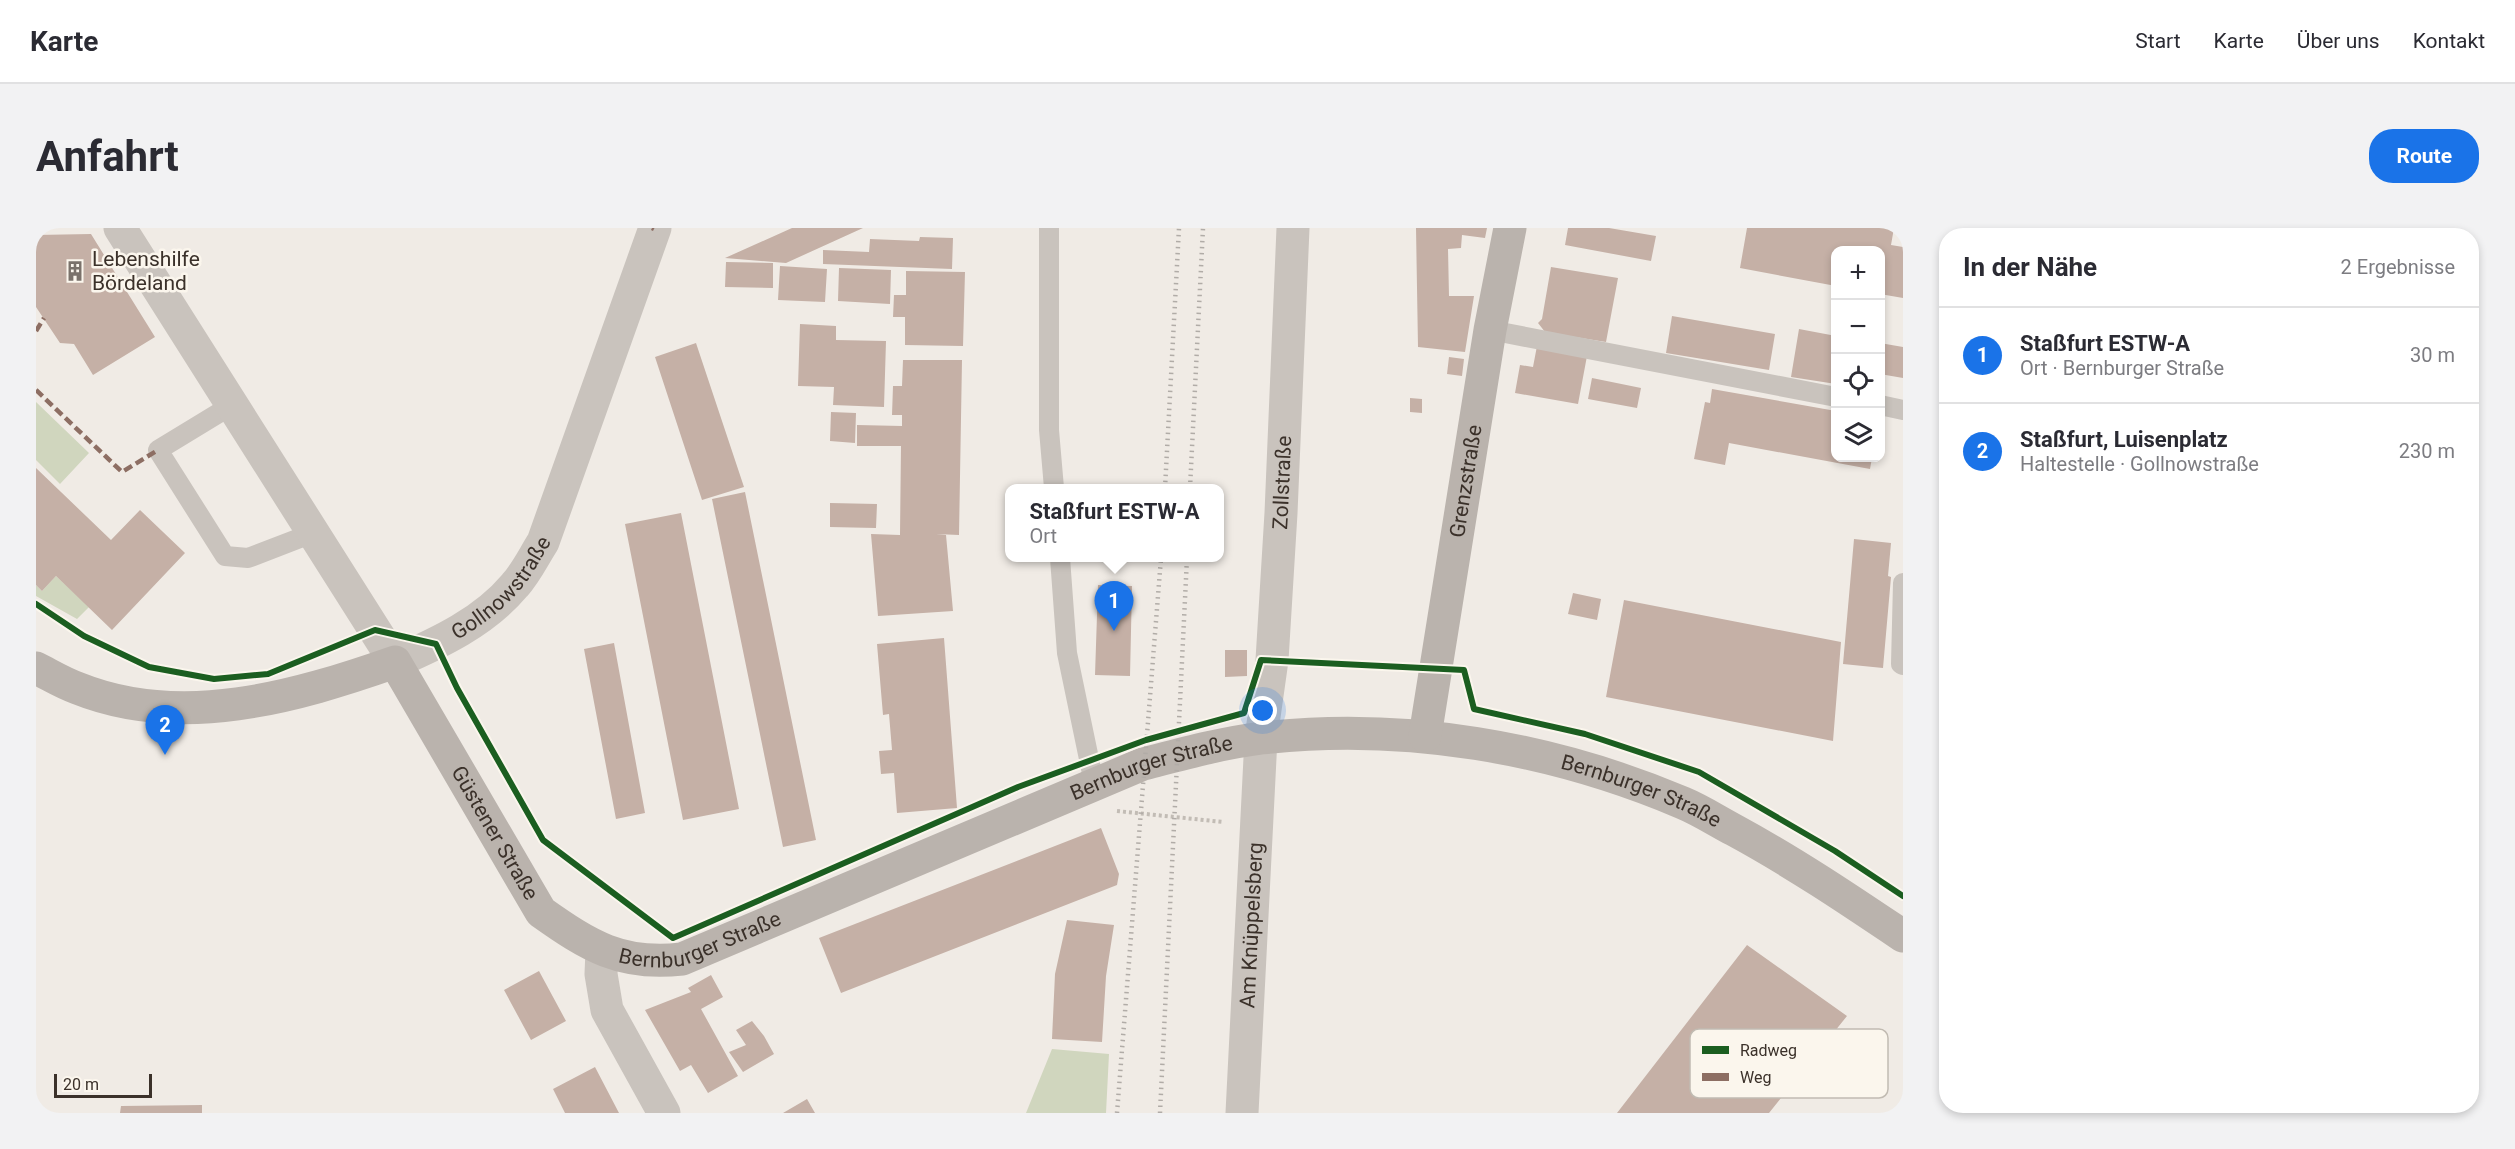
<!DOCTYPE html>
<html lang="de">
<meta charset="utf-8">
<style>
body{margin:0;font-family:Roboto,sans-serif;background:#f2f2f3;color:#2b2b33}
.controls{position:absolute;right:18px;top:18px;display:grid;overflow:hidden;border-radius:12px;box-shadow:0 3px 9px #0003}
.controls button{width:54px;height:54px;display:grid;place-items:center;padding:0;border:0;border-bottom:2px solid #e1e1e2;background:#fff;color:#2b2b33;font:30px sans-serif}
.scale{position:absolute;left:18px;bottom:15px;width:98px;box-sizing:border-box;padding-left:6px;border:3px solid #3b312a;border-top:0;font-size:16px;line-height:21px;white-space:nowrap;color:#3b312a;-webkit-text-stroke:4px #fbf6ed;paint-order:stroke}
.you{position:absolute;left:1227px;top:483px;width:21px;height:21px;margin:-15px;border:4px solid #fff;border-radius:50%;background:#1a73e8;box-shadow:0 0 0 9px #1a73e833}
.badge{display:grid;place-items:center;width:39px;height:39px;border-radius:50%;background:#1a73e8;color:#fff;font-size:20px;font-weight:700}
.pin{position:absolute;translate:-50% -50px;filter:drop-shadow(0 2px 3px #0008)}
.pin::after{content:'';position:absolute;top:32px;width:21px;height:18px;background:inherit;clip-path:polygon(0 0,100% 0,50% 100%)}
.popup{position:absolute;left:969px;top:256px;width:219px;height:78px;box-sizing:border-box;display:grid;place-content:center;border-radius:12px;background:#fff;filter:drop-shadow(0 2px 4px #0005);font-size:20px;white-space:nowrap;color:#7c7c81}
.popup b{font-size:22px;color:#2b2b33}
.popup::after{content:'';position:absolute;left:50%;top:100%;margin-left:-12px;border:12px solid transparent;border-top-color:#fff}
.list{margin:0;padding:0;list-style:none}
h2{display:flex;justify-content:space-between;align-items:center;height:78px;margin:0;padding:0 24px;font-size:26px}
h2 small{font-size:20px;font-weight:400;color:#7c7c81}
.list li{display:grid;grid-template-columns:39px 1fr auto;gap:18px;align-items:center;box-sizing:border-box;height:96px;padding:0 24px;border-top:2px solid #e1e1e2}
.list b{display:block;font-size:22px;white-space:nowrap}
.list p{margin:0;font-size:20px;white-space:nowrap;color:#7c7c81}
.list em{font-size:20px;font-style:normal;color:#7c7c81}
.icon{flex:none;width:33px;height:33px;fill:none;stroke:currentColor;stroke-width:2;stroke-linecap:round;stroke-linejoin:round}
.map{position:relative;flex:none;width:1867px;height:885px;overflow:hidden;border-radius:24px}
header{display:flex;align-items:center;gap:36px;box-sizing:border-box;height:84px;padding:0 30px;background:#fff;border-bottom:2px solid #e1e1e2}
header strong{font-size:28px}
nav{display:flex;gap:33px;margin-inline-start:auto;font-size:21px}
.intro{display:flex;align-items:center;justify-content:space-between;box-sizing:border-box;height:144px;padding:0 36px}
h1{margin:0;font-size:42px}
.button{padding:15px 27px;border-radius:24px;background:#1a73e8;color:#fff;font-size:21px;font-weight:700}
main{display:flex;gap:36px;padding:0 36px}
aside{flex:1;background:#fff;border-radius:24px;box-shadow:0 3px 9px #0003}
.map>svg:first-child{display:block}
.green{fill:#d0d6be}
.building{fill:#c5b0a6}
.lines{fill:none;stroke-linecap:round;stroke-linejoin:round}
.path{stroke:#c2bcb5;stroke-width:4;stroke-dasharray:3 3;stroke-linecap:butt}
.service{stroke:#c9c3bd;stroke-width:20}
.minor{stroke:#c9c3bd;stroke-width:33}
.secondary{stroke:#bab3ad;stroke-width:33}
.rail{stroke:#b1aca7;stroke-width:4.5;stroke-dasharray:1.5 4.5;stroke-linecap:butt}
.quiet{stroke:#8d6e63;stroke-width:4.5;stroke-dasharray:9 4.5;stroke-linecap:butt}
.cycleway-casing{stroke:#fbf6ed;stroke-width:10}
.cycleway{stroke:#1b5e20;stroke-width:6}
.labels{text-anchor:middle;stroke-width:5;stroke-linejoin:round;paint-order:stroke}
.poi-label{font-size:21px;fill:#3b312a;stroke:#fbf6ed;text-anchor:start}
.street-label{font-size:21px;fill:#3b312a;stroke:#fbf6ed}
.key{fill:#fbf6ed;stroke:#c1bbb2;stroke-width:1.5}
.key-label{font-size:16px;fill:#3b312a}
</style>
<header>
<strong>Karte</strong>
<nav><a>Start</a><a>Karte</a><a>Über uns</a><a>Kontakt</a></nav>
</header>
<div class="intro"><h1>Anfahrt</h1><a class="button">Route</a></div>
<main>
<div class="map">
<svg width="1867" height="885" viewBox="0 0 1867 885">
<rect width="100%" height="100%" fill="#f0ebe5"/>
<!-- green -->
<path class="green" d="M 0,174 L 53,225 L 24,256 L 0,232 Z
M 20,348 L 53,379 L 41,391 L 0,368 L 0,357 L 6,363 Z
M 1016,821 L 1073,826 L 1070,885 L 990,885 Z"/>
<!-- building -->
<path class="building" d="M 756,0 L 827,0 L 750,35 L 689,30 Z
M 1380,0 L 1451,0 L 1449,10 L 1426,7 L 1425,20 L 1412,21 L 1413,68 L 1438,68 L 1429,124 L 1382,119 Z
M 1532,0 L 1573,0 L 1620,8 L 1615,33 L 1529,17 Z
M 1711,0 L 1858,0 L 1855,17 L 1867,19 L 1867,70 L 1844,66 L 1844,22 L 1800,22 L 1800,58 L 1704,40 Z
M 55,6 L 119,109 L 57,147 L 38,116 L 24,115 L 0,79 L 0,7 Z
M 884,9 L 917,10 L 916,41 L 787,36 L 787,22 L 833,24 L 834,11 L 883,13 Z
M 690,34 L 737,35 L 737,60 L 689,59 Z
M 744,38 L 791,41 L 789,74 L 742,72 Z
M 1515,39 L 1582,50 L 1570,114 L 1520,106 L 1513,109 L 1502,95 L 1506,91 Z
M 803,40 L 855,42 L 854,76 L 802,73 Z
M 870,43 L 929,44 L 927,118 L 869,117 L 869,89 L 857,89 L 858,67 L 870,67 Z
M 1636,88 L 1739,106 L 1733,142 L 1630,125 Z
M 764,96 L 800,98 L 800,112 L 850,113 L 848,179 L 797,177 L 798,159 L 762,158 Z
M 1763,101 L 1800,108 L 1800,156 L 1755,149 Z
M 660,115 L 708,259 L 666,272 L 619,129 Z
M 1844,115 L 1867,119 L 1867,150 L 1844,146 Z
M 1501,118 L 1551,128 L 1542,176 L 1479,165 L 1484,137 L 1497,139 Z
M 1413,129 L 1428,131 L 1426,148 L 1411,146 Z
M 867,132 L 926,132 L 923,307 L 900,306 L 910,307 L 917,383 L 842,388 L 835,306 L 864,307 L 865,218 L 821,218 L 821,197 L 866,198 L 866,187 L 856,187 L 857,158 L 866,158 Z
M 1556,150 L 1605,160 L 1601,180 L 1552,171 Z
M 1676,161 L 1800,183 L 1800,230 L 1836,230 L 1834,241 L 1693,215 L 1689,237 L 1658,231 L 1669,174 L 1674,175 Z
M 1374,170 L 1386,171 L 1386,185 L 1374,184 Z
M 795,184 L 820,185 L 819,215 L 794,213 Z
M 0,240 L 75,312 L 104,282 L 149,325 L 76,402 L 20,348 L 6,363 L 0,357 Z
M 709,264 L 780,612 L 747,619 L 676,271 Z
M 794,275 L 841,276 L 840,300 L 794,299 Z
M 645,285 L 703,581 L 647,592 L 589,296 Z
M 1818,311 L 1855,315 L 1852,348 L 1855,349 L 1847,440 L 1807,436 Z
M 1062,357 L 1096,358 L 1094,448 L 1059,447 Z
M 1537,365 L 1565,371 L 1561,392 L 1532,386 Z
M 1588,372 L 1805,414 L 1797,513 L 1570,469 Z
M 908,410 L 921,580 L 861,585 L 858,545 L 845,546 L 843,523 L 856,522 L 853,486 L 847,487 L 841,416 Z
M 578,415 L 609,585 L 580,591 L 548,421 Z
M 1189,422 L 1211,422 L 1211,448 L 1189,449 Z
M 1065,600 L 1083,646 L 1081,657 L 805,765 L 783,710 Z
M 1031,692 L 1078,697 L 1070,748 L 1066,814 L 1016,811 L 1019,746 Z
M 1711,717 L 1811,788 L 1733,885 L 1581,885 Z
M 503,743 L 530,793 L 495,812 L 468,762 Z
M 675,747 L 687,769 L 665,781 L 702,848 L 672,865 L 655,837 L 644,843 L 609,782 L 655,764 L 652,760 Z
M 716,793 L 728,808 L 738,826 L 707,844 L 693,824 L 710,817 L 700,802 Z
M 559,839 L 583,885 L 529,885 L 517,861 Z
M 771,871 L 779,885 L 747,885 Z
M 166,877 L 166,885 L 84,885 L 85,878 Z"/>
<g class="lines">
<!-- path -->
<path class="path" d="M 1081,583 L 1187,594"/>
<!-- service -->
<path class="service" d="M 1013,0 L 1013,202 L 1018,260
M 1454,102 L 1800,169
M 196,177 L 122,222 L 189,328 L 212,330 L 277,305
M 1844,177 L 1867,182
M 1024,330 L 1031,425 L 1058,555
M 1867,355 L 1865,436 L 1867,437"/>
<!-- minor -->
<g class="minor">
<path id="s1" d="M 84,0 L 359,434 C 403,415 448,394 479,357 C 490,345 498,328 507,314 L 619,0"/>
<path d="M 566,723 L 565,746 L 571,782 L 628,885"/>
<path id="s2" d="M 1206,885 L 1225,510 L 1236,432 L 1245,285 L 1257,0"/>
</g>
<!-- secondary -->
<g class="secondary">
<path id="s3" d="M 0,440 C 14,447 27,455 41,460 C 145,502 259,469 359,434 L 505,684 C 553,718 585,738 646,731 L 1107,536 C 1146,526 1186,515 1226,510 C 1368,494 1515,519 1647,575 C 1664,582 1681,593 1698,602 C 1757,634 1812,671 1867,708"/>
<path id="s4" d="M 1389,508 L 1454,102 L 1474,0"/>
</g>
<!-- rail -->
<path class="rail" d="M 1129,260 L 1143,0
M 1154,260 L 1167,0
M 1081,885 L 1125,330
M 1124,885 L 1151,330"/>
<!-- quiet -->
<path class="quiet" d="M 616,0 L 618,1
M 0,103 L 8,90
M 0,162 L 86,244 L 122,222"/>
<!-- cycleway casing -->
<g class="cycleway-casing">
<path id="cycleway" d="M 0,376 L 48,408 L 113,439 L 178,451 L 232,446 L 339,402 L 400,416 L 421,460 L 507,612 L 637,710 L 982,559 L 1110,512 L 1208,485 L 1225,432 L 1428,442 L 1438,481 L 1549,506 L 1663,544 L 1799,623 L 1867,668"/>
</g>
<!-- cycleway -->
<use href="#cycleway" class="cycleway"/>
</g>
<!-- icons -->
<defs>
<g id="building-bare" transform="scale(1.62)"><path d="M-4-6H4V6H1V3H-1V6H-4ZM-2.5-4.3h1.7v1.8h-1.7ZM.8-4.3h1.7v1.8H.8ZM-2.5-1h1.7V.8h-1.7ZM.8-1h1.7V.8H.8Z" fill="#7a726b" stroke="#fbf6ed" stroke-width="2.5" paint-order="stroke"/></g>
</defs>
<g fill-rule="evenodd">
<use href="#building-bare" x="39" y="43"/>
</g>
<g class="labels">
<!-- poi labels -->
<g class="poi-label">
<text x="56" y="38">Lebenshilfe<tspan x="56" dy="24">Bördeland</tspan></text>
</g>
<!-- street labels -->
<g class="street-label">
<text dy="7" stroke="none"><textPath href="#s4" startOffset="258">Grenzstraße</textPath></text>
<text dy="7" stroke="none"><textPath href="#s2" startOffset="632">Zollstraße</textPath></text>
<text dy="7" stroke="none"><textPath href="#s1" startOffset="646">Gollnowstraße</textPath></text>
<text dy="7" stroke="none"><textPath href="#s3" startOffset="1322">Bernburger Straße</textPath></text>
<text dy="7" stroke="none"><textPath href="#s3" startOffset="1824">Bernburger Straße</textPath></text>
<text dy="7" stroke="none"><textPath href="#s3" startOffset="570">Güstener Straße</textPath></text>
<text dy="7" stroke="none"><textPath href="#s2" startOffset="188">Am Knüppelsberg</textPath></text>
<text dy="7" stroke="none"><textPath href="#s3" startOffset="836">Bernburger Straße</textPath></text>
</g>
</g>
<!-- legend -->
<rect x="1654" y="801" width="198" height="69" rx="9" class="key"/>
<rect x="1666" y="818" width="27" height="8" fill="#1b5e20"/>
<rect x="1666" y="845" width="27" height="8" fill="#8d6e63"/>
<g class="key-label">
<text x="1704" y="828">Radweg</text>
<text x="1704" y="855">Weg</text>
</g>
</svg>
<div class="controls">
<button>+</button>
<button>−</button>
<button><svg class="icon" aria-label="locate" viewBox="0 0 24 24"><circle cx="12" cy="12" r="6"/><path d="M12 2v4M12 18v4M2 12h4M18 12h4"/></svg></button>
<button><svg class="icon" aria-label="layers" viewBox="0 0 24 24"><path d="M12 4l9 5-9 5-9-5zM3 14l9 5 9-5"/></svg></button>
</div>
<div class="scale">20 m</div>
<div class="you"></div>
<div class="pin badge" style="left:1078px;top:403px">1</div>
<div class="popup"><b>Staßfurt ESTW-A</b>Ort</div>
<div class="pin badge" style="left:129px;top:527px">2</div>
</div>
<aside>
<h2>In der Nähe<small>2 Ergebnisse</small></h2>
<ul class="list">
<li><span class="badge">1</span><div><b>Staßfurt ESTW-A</b><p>Ort · Bernburger Straße</p></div><em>30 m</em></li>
<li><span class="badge">2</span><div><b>Staßfurt, Luisenplatz</b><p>Haltestelle · Gollnowstraße</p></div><em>230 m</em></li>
</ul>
</aside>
</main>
